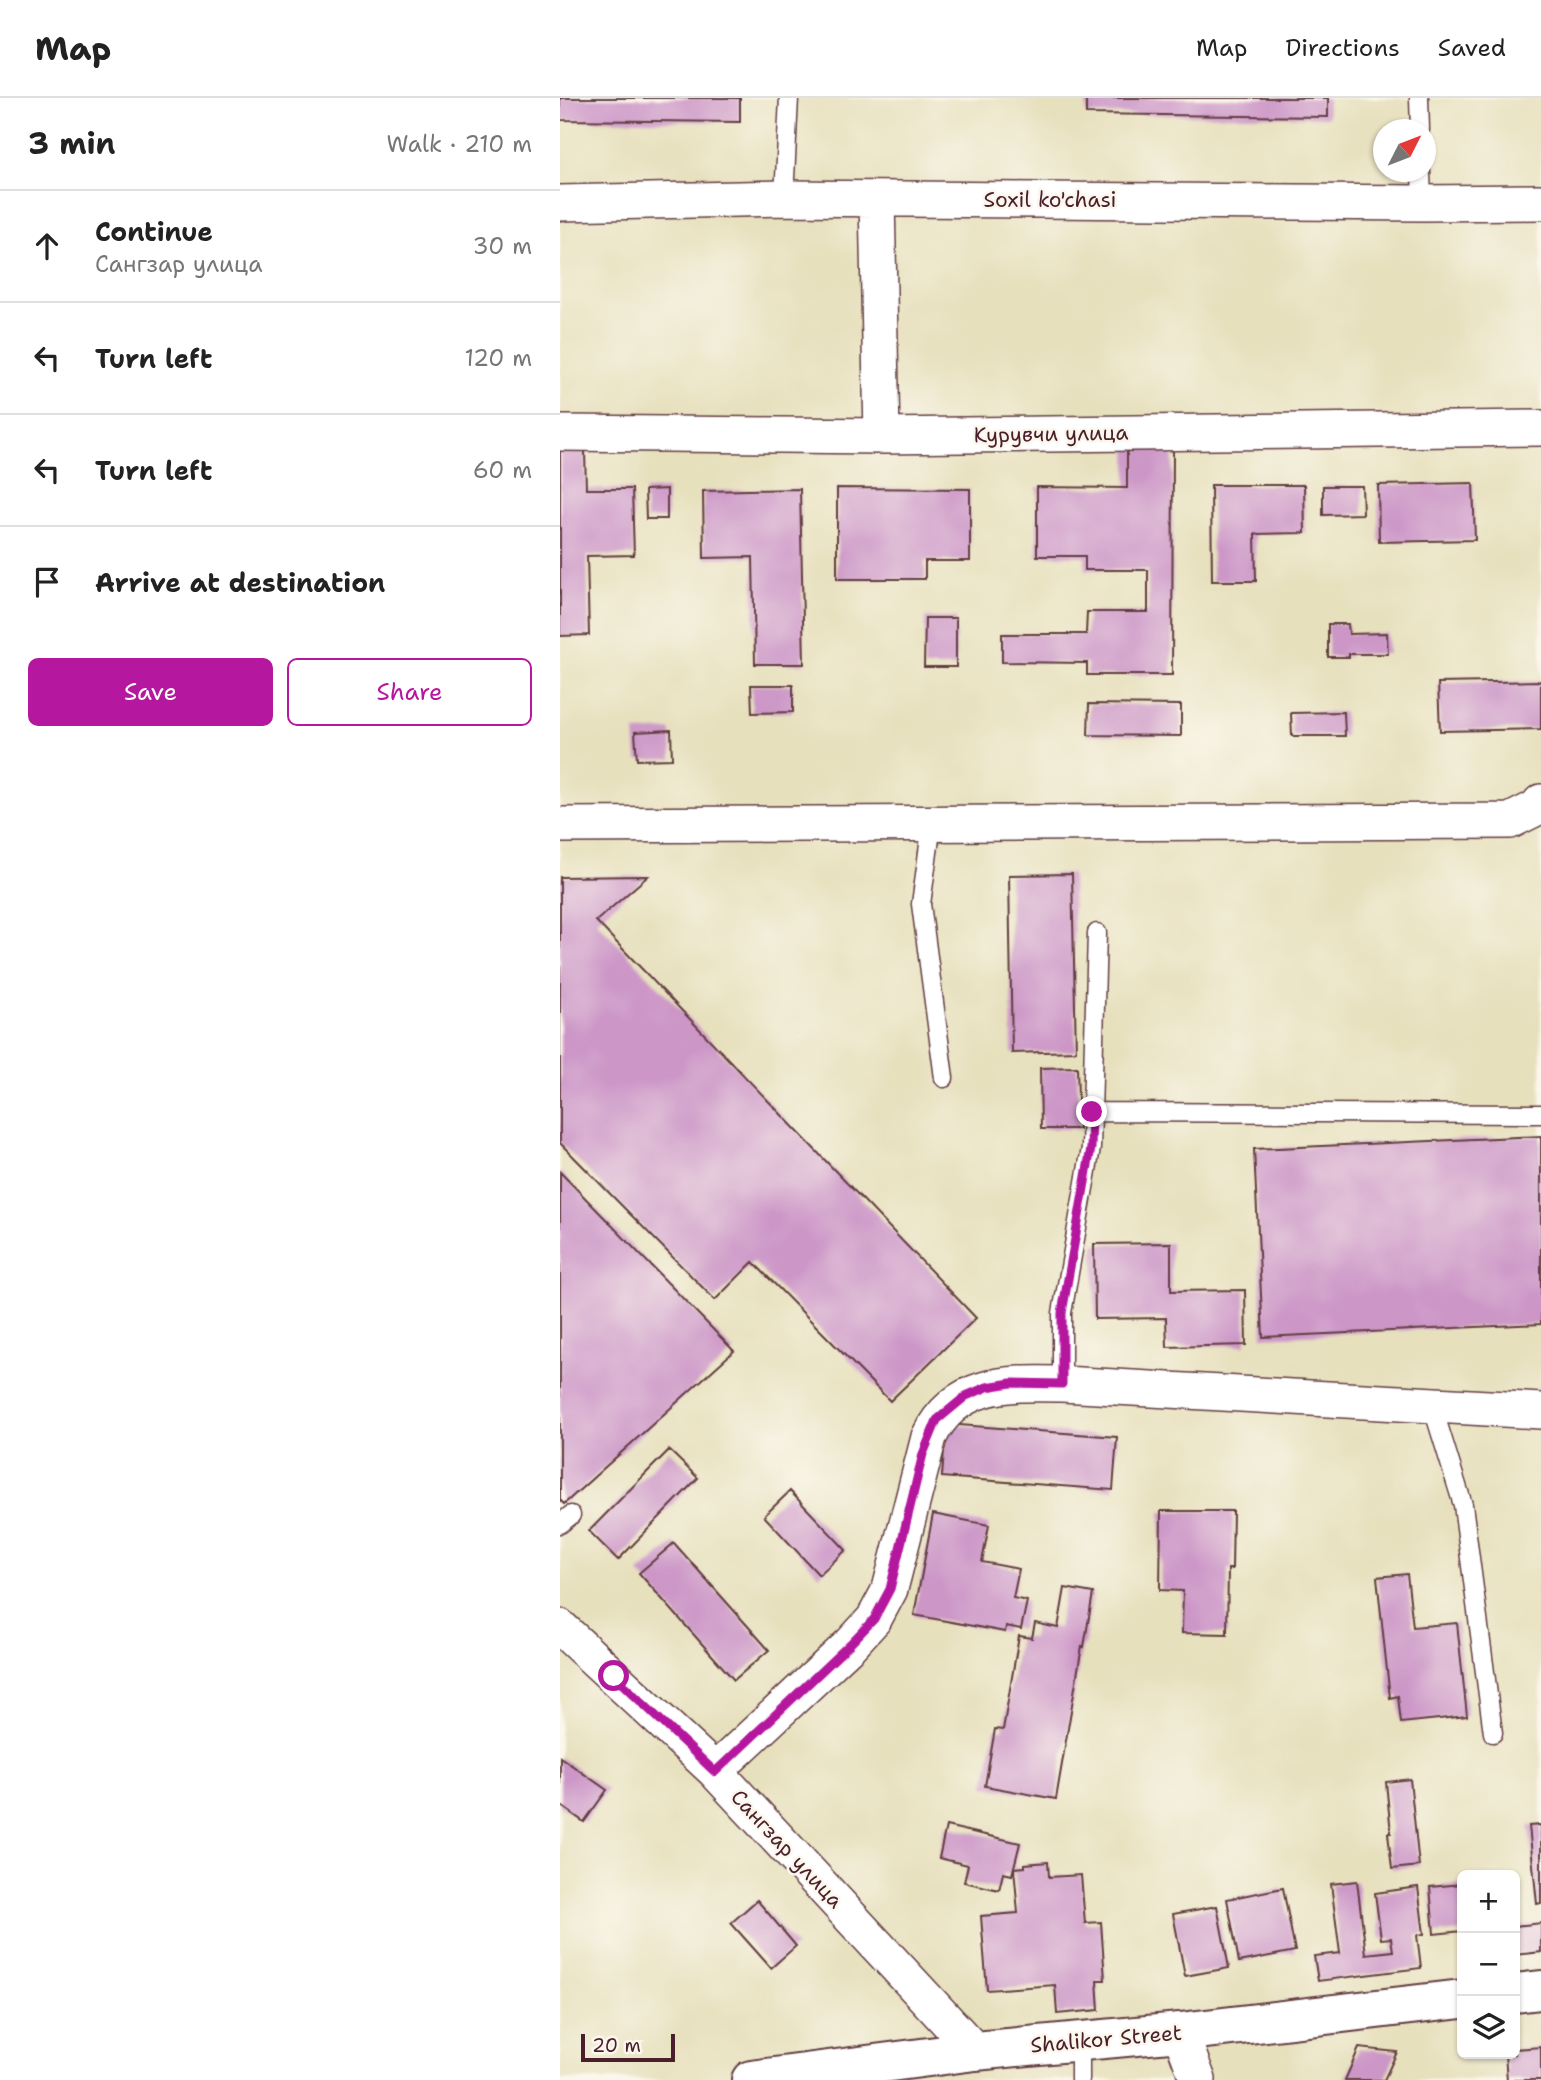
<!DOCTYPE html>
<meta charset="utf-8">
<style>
body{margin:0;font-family:"Shantell Sans",sans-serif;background:#f6f6f6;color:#222}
.controls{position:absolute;right:21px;bottom:21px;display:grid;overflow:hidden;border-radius:10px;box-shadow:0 2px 5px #0004}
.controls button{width:63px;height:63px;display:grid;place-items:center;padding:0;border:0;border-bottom:2px solid #e0e0e0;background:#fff;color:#222;font:35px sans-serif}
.compass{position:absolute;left:813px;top:21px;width:63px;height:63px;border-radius:50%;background:#fff;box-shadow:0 2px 5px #0004;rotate:48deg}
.scale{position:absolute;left:21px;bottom:18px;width:94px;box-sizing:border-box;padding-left:7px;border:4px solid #4a1f2b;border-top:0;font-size:19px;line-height:24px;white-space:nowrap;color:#4a1f2b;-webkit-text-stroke:5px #fbf7ec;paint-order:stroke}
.stop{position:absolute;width:21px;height:21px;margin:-16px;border:5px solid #b5179e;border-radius:50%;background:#fff}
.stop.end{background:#b5179e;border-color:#fff;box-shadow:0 2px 7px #0008}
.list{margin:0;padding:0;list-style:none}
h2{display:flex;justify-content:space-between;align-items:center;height:91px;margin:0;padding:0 28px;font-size:30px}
h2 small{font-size:23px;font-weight:400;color:#767676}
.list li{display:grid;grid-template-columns:46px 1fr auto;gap:21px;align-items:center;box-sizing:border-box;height:112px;padding:0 28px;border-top:2px solid #e0e0e0}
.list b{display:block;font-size:26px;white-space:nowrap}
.list p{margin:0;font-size:23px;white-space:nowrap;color:#767676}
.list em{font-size:23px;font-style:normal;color:#767676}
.actions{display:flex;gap:14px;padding:21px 28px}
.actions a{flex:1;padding:16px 0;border:2px solid #b5179e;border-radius:10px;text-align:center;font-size:24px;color:#b5179e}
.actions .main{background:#b5179e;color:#fff}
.icon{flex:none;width:38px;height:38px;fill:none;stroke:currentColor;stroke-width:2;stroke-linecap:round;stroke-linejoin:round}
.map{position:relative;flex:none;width:981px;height:1982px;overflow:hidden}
header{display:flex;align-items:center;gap:42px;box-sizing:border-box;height:98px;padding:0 35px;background:#fff;border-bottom:2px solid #e0e0e0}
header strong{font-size:33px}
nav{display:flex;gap:38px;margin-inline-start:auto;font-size:24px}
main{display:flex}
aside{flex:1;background:#fff}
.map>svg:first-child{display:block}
.building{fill:#cc96c7}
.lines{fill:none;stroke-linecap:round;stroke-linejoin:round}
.service-casing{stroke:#623c41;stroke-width:21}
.minor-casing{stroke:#623c41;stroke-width:38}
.tertiary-casing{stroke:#623c41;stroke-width:42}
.service{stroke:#fff;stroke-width:18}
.minor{stroke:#fff;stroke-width:35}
.tertiary{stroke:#fff;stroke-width:38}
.route{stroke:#b5179e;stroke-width:9}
.labels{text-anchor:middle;stroke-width:5;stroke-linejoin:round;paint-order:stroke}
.street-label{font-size:21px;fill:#4a1f2b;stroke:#fbf7ec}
</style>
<header>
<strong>Map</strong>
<nav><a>Map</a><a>Directions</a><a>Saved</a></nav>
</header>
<main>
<aside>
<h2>3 min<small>Walk · 210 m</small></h2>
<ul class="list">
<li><svg class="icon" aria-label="ahead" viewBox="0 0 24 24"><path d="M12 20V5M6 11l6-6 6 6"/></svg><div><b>Continue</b><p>Сангзар улица</p></div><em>30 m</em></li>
<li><svg class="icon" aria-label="left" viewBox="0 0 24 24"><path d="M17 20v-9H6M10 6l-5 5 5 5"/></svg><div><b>Turn left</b></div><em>120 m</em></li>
<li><svg class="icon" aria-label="left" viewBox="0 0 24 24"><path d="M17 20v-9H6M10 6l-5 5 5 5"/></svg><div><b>Turn left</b></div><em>60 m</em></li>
<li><svg class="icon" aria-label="arrive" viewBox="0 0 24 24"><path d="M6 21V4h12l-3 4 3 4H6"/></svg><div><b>Arrive at destination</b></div></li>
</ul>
<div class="actions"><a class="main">Save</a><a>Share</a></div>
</aside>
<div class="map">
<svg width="981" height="1982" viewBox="0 0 981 1982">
<rect width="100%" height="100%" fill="#fbf7ec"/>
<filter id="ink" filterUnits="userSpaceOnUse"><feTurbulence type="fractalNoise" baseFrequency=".0143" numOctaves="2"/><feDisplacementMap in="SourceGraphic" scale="14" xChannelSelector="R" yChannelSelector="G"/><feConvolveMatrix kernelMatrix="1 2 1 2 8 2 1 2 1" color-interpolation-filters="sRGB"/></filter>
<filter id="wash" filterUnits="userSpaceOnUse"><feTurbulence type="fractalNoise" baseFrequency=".00686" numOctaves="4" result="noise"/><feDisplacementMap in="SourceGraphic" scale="28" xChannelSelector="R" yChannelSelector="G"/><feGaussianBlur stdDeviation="1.57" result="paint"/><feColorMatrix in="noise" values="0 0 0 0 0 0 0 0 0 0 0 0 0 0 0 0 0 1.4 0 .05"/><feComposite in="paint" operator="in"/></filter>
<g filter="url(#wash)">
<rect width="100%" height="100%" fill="#e7e0bd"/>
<g id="blocks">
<!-- building -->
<path class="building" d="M 0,0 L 180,0 L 180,24 L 0,22 Z
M 526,0 L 768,0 L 768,19 L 526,16 Z
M 567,349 L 613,349 L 612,577 L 527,577 L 527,565 L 442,564 L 442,536 L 526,536 L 527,514 L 588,514 L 588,472 L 525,472 L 525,458 L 477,458 L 477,389 L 567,390 Z
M 0,353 L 25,353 L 26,391 L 72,391 L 74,457 L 27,458 L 29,537 L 0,538 Z
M 913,385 L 915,442 L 819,444 L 818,387 Z
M 651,387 L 744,387 L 745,435 L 695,436 L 696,483 L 652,483 Z
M 763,388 L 802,388 L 803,416 L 763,417 Z
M 277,390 L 410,391 L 410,463 L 365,463 L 365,481 L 277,481 Z
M 107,391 L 107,421 L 86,421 L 85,392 Z
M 240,391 L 244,566 L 195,566 L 193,459 L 144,460 L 143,393 Z
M 365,520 L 396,520 L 396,569 L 364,569 Z
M 768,526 L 788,526 L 789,536 L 827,535 L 828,556 L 789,556 L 789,559 L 768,559 Z
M 981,583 L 981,631 L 880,633 L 878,585 Z
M 191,587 L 233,587 L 233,614 L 192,615 Z
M 529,606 L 621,607 L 621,638 L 528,637 Z
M 784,614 L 785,638 L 732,638 L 731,615 Z
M 111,632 L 112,661 L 77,662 L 75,634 Z
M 512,776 L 516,953 L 452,955 L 449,777 Z
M 88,778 L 36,823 L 416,1220 L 330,1303 L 193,1164 L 155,1202 L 0,1045 L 0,779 Z
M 517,969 L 519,1031 L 481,1031 L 480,970 Z
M 981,1038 L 981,1226 L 703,1239 L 694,1051 Z
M 0,1074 L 174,1253 L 4,1406 L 0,1402 Z
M 611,1145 L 611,1193 L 685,1192 L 686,1247 L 607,1249 L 606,1220 L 535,1221 L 534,1146 Z
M 386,1326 L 557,1339 L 553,1392 L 382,1379 Z
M 109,1352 L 138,1380 L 58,1462 L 29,1433 Z
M 230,1393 L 286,1452 L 259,1477 L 204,1418 Z
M 601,1413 L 673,1413 L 672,1471 L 668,1471 L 667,1536 L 622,1535 L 623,1493 L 600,1492 Z
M 373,1416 L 429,1427 L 422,1464 L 459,1471 L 453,1500 L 467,1503 L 461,1531 L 446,1528 L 445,1534 L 354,1517 Z
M 114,1445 L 209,1552 L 174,1582 L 79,1475 Z
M 847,1476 L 853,1529 L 897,1525 L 907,1618 L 841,1625 L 838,1598 L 830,1600 L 817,1479 Z
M 505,1490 L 533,1495 L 524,1549 L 522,1548 L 496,1701 L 425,1688 L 435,1631 L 443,1632 L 459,1538 L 472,1540 L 475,1525 L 498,1530 Z
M 0,1659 L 47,1692 L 24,1724 L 0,1707 Z
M 850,1681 L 859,1768 L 832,1771 L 828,1735 L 831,1735 L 826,1684 Z
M 981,1727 L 981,1805 L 977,1806 L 969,1728 Z
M 386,1728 L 460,1745 L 452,1777 L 443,1775 L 439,1792 L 404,1784 L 408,1767 L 379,1760 Z
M 488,1764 L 489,1779 L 521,1777 L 525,1825 L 541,1824 L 545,1882 L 537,1882 L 539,1912 L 497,1916 L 495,1887 L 427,1892 L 421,1818 L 458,1815 L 454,1770 L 465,1769 L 465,1766 Z
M 797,1783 L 806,1856 L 833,1853 L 831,1840 L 821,1841 L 815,1795 L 858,1789 L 864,1836 L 857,1837 L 861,1870 L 758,1883 L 754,1858 L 780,1855 L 771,1786 Z
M 902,1786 L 902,1833 L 874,1836 L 870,1789 Z
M 723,1790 L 735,1853 L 679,1864 L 667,1801 Z
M 197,1802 L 236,1848 L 211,1870 L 171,1825 Z
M 657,1808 L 669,1870 L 625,1878 L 613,1816 Z
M 981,1825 L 981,1854 L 955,1857 L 955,1828 Z
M 981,1949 L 981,1982 L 947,1982 L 945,1956 L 955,1956 L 955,1951 Z
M 799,1950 L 837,1954 L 824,1982 L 785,1982 Z"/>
</g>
</g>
<g filter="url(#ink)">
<use href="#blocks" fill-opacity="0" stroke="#623c41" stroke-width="2"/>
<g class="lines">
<!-- service casing -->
<g class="service-casing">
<path id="service" d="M 859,0 L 860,32
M 861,74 L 862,105
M 224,100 L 229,0
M 372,725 L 361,806 L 384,980
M 532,1014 L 981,1016
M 502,1286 L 502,1215 L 531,1050 L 537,835
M 872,1307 L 903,1407 L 933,1635
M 0,1426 L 11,1417
M 520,1943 L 520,1982"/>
</g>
<!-- minor casing -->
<g class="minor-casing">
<path id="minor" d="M 317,101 L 322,338
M 0,105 L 224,100 L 862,105 L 981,104
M 0,335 L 322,338 L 981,330
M 0,727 L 950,723 L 976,710 L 981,704
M 0,1529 L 155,1673 L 415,1953
M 155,1673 L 291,1546 L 314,1521 L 330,1491 L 369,1339 C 396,1283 448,1285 502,1286 L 981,1313
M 620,1934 L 638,1982"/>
</g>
<!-- tertiary casing -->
<g class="tertiary-casing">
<path id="tertiary" d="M 955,1895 L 981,1892
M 191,1982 L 415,1953 L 620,1934 L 902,1901"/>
</g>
<!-- service -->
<use href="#service" class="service"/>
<!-- minor -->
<use href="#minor" class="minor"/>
<!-- tertiary -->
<use href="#tertiary" class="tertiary"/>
</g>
</g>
<g class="lines" filter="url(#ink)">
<!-- route -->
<path class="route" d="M 54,1578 L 155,1674 L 290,1546 L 314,1521 L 330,1491 L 363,1356 L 377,1322 L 406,1298 L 427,1289 L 451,1285 L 502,1286 L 502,1215 L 531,1050 L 532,1014"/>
</g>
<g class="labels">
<!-- street labels -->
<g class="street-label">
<text x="490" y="109">Soxil ko'chasi</text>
<text transform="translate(491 336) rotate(-1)" y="7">Курувчи улица</text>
<text transform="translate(227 1751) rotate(47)" y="7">Сангзар улица</text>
<text transform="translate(546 1941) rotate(-5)" y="7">Shаlikor Street</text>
</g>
</g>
</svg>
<div class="controls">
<button>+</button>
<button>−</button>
<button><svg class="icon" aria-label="layers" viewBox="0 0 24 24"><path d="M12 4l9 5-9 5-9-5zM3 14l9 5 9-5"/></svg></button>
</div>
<svg class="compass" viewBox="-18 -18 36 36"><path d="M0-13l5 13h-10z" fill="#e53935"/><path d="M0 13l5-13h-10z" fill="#767676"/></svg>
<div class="scale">20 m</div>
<div class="stop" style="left:54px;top:1578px"></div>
<div class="stop end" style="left:532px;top:1014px"></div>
</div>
</main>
